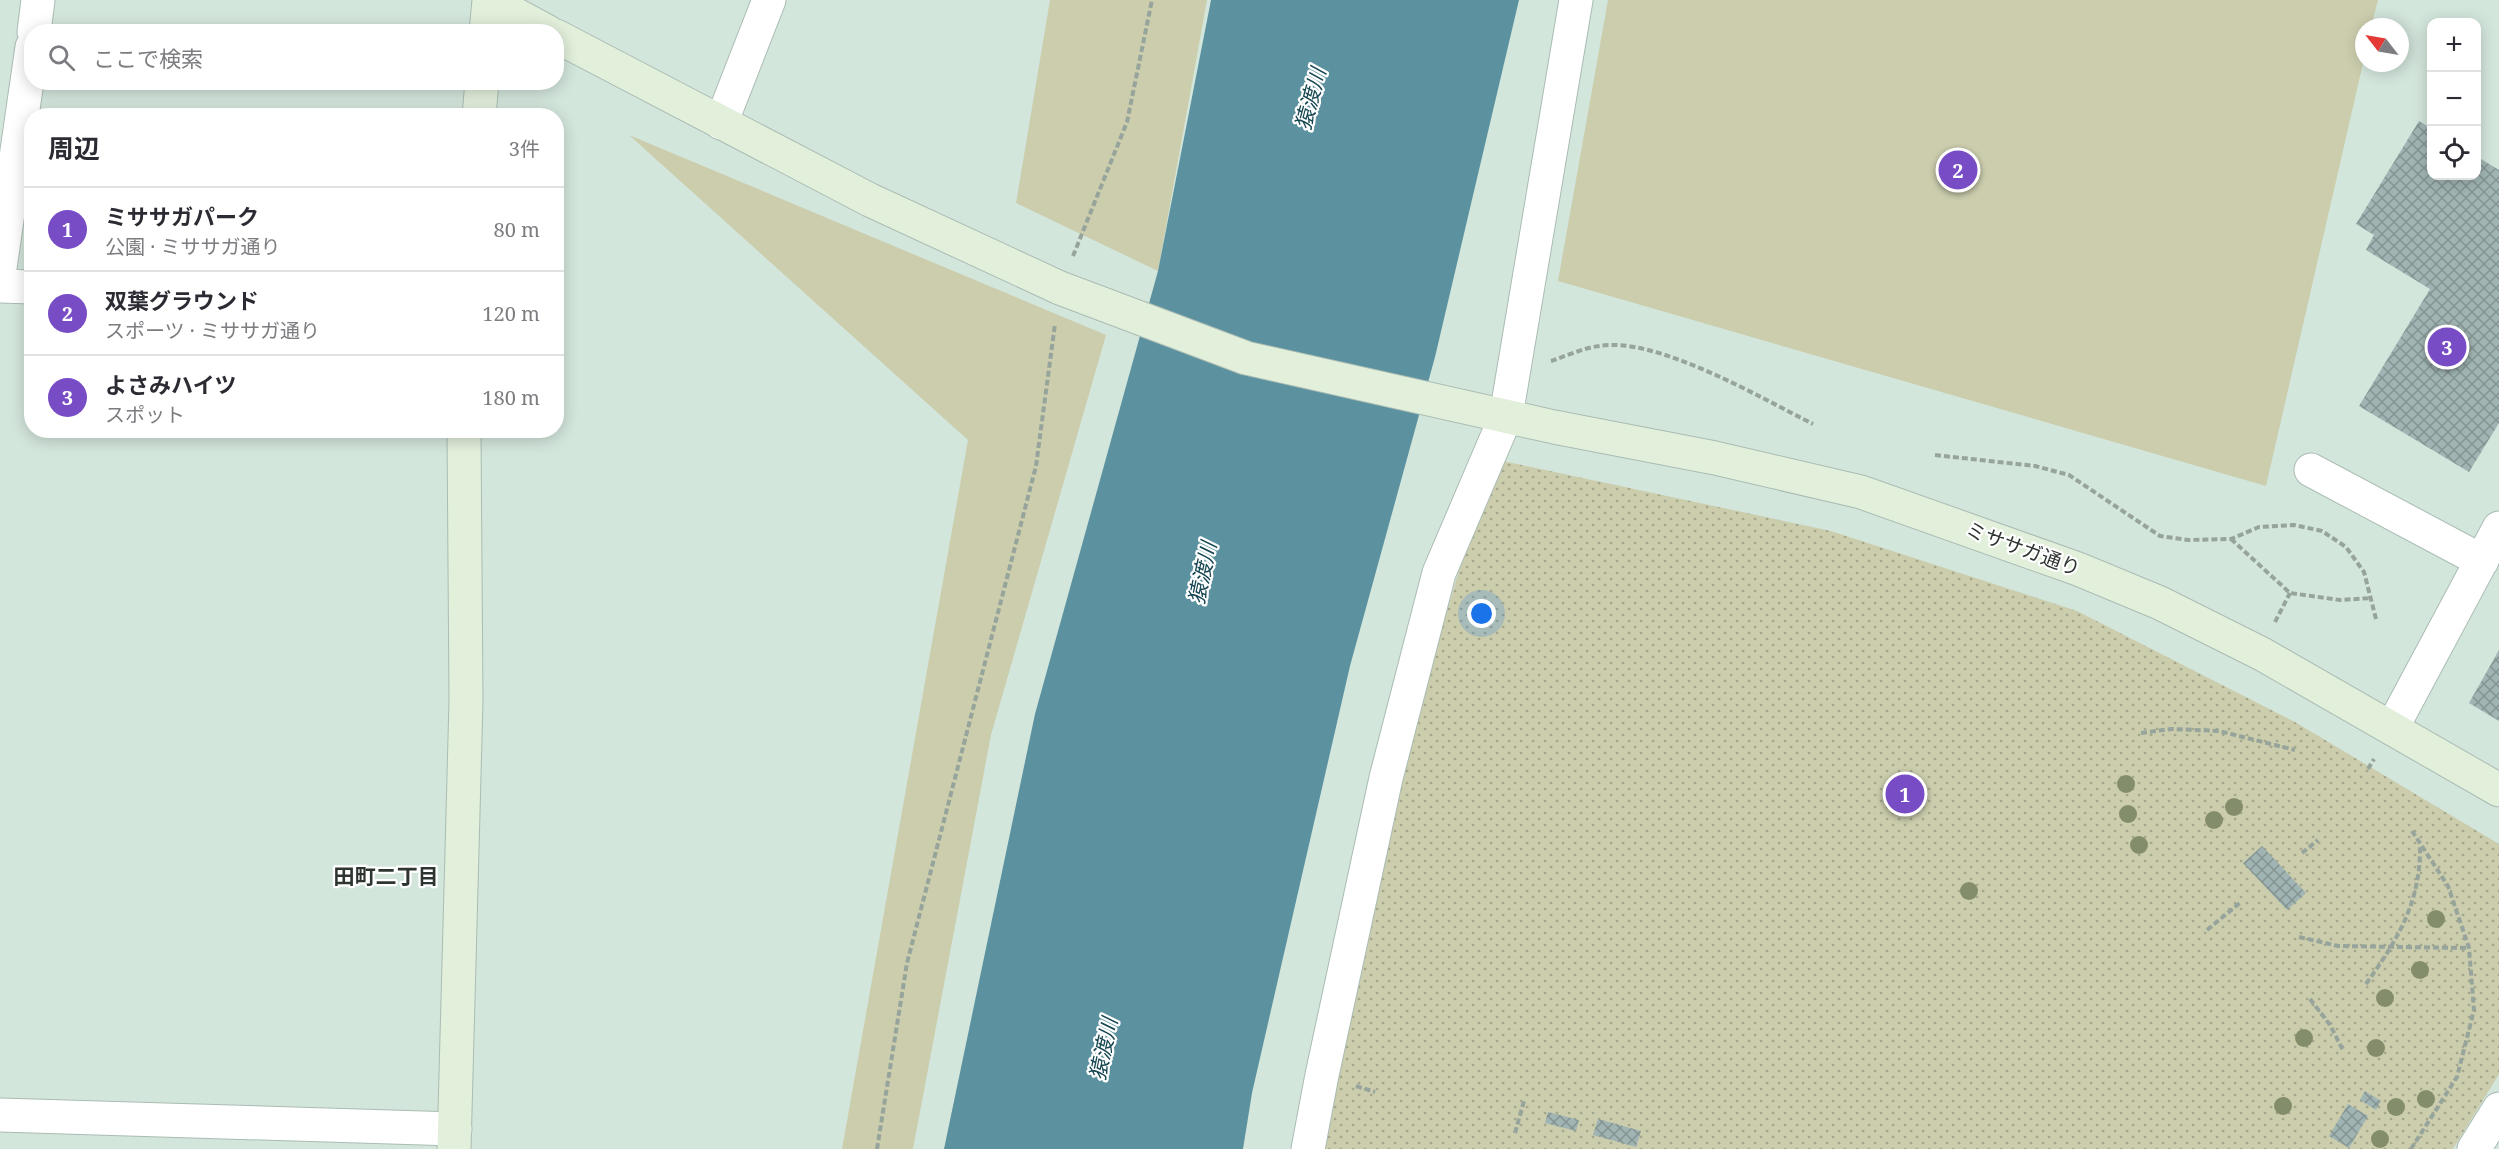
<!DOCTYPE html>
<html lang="ja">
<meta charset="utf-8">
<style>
body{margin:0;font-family:"Noto Serif","Noto Sans JP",serif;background:#f7f7f7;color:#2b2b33}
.controls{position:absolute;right:18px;top:18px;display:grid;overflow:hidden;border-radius:12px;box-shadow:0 3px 15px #0003}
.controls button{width:54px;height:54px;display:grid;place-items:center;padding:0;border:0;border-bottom:2px solid #e1e1e2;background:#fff;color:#2b2b33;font:30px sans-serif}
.compass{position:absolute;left:2355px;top:18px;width:54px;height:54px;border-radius:50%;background:#fff;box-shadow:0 3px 15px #0003;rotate:301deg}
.you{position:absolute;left:1482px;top:614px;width:21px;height:21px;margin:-15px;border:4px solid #fff;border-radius:50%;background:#1a73e8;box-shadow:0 0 0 9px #1a73e833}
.badge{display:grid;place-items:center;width:39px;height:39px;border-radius:50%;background:#774cc5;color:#fff;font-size:20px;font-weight:700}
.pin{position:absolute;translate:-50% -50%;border:3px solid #fff;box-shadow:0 2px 6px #0006}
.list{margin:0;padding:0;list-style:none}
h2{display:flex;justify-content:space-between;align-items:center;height:78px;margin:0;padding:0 24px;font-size:26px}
h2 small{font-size:20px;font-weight:400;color:#7c7c81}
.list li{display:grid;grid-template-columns:39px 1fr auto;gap:18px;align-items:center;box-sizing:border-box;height:84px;padding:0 24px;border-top:2px solid #e1e1e2}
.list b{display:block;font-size:22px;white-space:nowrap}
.list p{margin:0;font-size:20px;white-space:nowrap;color:#7c7c81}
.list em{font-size:20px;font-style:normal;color:#7c7c81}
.icon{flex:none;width:33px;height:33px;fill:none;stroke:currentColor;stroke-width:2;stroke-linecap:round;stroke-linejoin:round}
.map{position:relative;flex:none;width:2499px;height:1149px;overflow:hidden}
.search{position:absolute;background:#fff;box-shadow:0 3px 15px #0003;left:24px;top:24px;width:540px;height:66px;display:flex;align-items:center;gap:15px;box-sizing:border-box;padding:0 21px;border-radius:24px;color:#7c7c81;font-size:22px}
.panel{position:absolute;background:#fff;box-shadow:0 3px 15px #0003;left:24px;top:108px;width:540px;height:330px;border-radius:24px}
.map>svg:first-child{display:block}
.grass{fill:#cbcdad}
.park{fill:url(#park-dots)}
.water{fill:#5c92a0}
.building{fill:url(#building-cross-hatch)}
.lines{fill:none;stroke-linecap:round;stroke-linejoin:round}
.street-casing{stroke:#aabcb3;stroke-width:35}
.secondary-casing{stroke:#aabcb3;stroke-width:35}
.path{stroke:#96a49c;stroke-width:4;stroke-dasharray:6 3;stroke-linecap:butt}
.street{stroke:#fff;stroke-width:33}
.secondary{stroke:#e1efdb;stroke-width:33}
.tree{fill:#848d6b}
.labels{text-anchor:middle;stroke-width:4.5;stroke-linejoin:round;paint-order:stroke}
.street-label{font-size:20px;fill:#2e3531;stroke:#fff}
.water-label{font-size:21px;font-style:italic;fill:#154651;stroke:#fff}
.neighbourhood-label{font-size:21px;font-weight:bold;fill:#2e3531;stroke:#fff}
</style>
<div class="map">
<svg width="2499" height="1149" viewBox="0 0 2499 1149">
<defs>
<pattern id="park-dots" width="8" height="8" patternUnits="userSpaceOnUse" patternTransform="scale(1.5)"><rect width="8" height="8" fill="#cbcdad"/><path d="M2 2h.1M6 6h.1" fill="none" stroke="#a5a78d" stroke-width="1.8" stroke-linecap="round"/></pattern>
<pattern id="building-cross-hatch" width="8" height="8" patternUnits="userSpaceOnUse" patternTransform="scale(1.5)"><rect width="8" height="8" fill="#a0b5b3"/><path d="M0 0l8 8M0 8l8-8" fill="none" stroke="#839492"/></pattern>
</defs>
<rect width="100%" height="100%" fill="#d3e6dc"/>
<!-- grass -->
<path class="grass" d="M 1050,0 L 1207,0 L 1158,271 L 1016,203 Z
M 1608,0 L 2378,0 L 2371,27 L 2364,27 L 2364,59 L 2266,486 L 1558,281 Z
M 629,135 L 1106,335 L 991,735 L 913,1149 L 842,1149 L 968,440 Z"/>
<!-- park -->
<path class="park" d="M 1503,461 L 1831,531 L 2077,611 L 2295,722 L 2499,844 L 2499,1074 L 2453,1149 L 1322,1149 L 1397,780 L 1466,547 Z"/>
<!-- water -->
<path class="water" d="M 1211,0 L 1519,0 L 1435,357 L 1350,666 L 1252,1093 L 1243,1149 L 944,1149 L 1035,714 L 1158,271 Z"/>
<!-- building -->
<path class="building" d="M 2419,121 L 2432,129 L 2432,176 L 2476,176 L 2476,156 L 2499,170 L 2499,423 L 2469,472 L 2359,406 L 2430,289 L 2366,250 L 2374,235 L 2356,224 Z
M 2499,650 L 2499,721 L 2469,703 Z
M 2262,846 L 2306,893 L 2287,910 L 2243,863 Z
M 2365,1091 L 2381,1101 L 2376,1110 L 2360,1100 Z
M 2348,1104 L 2368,1116 L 2349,1148 L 2329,1136 Z
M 1548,1112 L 1579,1120 L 1576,1131 L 1545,1123 Z
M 1598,1119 L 1641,1131 L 1636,1147 L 1593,1135 Z"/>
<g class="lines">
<!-- street casing -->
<g class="street-casing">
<path id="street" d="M 34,32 L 38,0
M 721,123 L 769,0
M 0,268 L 32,47
M 0,286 L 32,287
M 2311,470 L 2482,561
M 2392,728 L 2499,528
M 0,1115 L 455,1129
M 1308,1149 L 1322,1075 L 1386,778 L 1439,573 L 1506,416 L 1576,0
M 2474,1149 L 2499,1109"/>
</g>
<!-- secondary casing -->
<g class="secondary-casing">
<path id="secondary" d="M 489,0 L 548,32
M 486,32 L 489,0
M 556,36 L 870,200 L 1060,288 L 1246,358 L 1554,427 L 1715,458 L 1861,492 L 2078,569 L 2160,603 L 2262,654 L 2499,790
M 479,116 L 482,82
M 454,1149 L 466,701 L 464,430"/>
</g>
<!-- path -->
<path class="path" d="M 1073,256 L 1127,122 L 1152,0
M 1551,361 C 1566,356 1583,348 1599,346 C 1656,336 1761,398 1813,424
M 1935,455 L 2035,466 L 2069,475 L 2160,536 L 2188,540 L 2231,539 L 2259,527 L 2294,525 L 2322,531 L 2346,547 L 2364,572 L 2376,619
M 2231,539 L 2290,593 L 2340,600 L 2372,598
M 2275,622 L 2290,593
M 2141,733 L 2171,729 L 2219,731 L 2295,750
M 2368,769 L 2374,759
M 2302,853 L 2318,840
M 2207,930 L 2241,902
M 2299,937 L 2338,946 L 2469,948
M 2366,984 C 2398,939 2421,902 2420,845
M 2310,999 L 2330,1025 L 2343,1050
M 1356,1086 L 1375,1092
M 1515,1133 L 1524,1101
M 877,1149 L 907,963 L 1036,466 L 1055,324
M 2411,1149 L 2457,1077 L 2474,1010 L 2469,948 L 2448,886 L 2412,831"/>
<!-- street -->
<use href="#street" class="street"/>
<!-- secondary -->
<use href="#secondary" class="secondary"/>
</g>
<!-- trees -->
<g class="tree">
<circle cx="2126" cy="784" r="9"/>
<circle cx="2234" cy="807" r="9"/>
<circle cx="2128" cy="814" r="9"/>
<circle cx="2214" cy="820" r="9"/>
<circle cx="2139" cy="845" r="9"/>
<circle cx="1969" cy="891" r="9"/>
<circle cx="2436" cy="919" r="9"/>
<circle cx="2420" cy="970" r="9"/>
<circle cx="2385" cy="998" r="9"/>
<circle cx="2304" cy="1038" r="9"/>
<circle cx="2376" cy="1048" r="9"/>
<circle cx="2426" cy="1099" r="9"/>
<circle cx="2283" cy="1106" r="9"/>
<circle cx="2396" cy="1107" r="9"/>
<circle cx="2380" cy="1139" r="9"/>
</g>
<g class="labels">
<!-- street labels -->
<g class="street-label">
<text transform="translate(2023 549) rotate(20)" y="7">ミササガ通り</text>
</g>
<!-- water labels -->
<g class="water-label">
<text transform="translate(1311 99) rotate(-75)" y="7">猿渡川</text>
<text transform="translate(1203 573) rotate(-78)" y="7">猿渡川</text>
<text transform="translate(1104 1049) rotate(-78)" y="7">猿渡川</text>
</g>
<!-- neighbourhood labels -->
<g class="neighbourhood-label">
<text x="386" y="884">田町二丁目</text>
</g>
</g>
</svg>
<div class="controls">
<button>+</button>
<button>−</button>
<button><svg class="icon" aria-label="locate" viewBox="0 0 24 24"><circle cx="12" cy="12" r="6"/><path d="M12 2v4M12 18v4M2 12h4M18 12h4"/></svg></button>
</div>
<svg class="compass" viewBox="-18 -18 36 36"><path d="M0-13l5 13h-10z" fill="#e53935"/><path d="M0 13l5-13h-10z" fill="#7c7c81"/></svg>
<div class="you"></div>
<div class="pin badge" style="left:1905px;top:794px">1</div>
<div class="pin badge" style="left:1958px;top:170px">2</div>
<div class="pin badge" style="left:2447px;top:347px">3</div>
<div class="search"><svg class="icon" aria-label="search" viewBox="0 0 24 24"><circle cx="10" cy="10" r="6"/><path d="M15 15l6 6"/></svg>ここで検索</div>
<section class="panel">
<h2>周辺<small>3件</small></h2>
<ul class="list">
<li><span class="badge">1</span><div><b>ミササガパーク</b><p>公園 · ミササガ通り</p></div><em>80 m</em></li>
<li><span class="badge">2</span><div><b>双葉グラウンド</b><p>スポーツ · ミササガ通り</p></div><em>120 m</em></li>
<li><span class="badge">3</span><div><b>よさみハイツ</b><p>スポット</p></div><em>180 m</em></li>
</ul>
</section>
</div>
